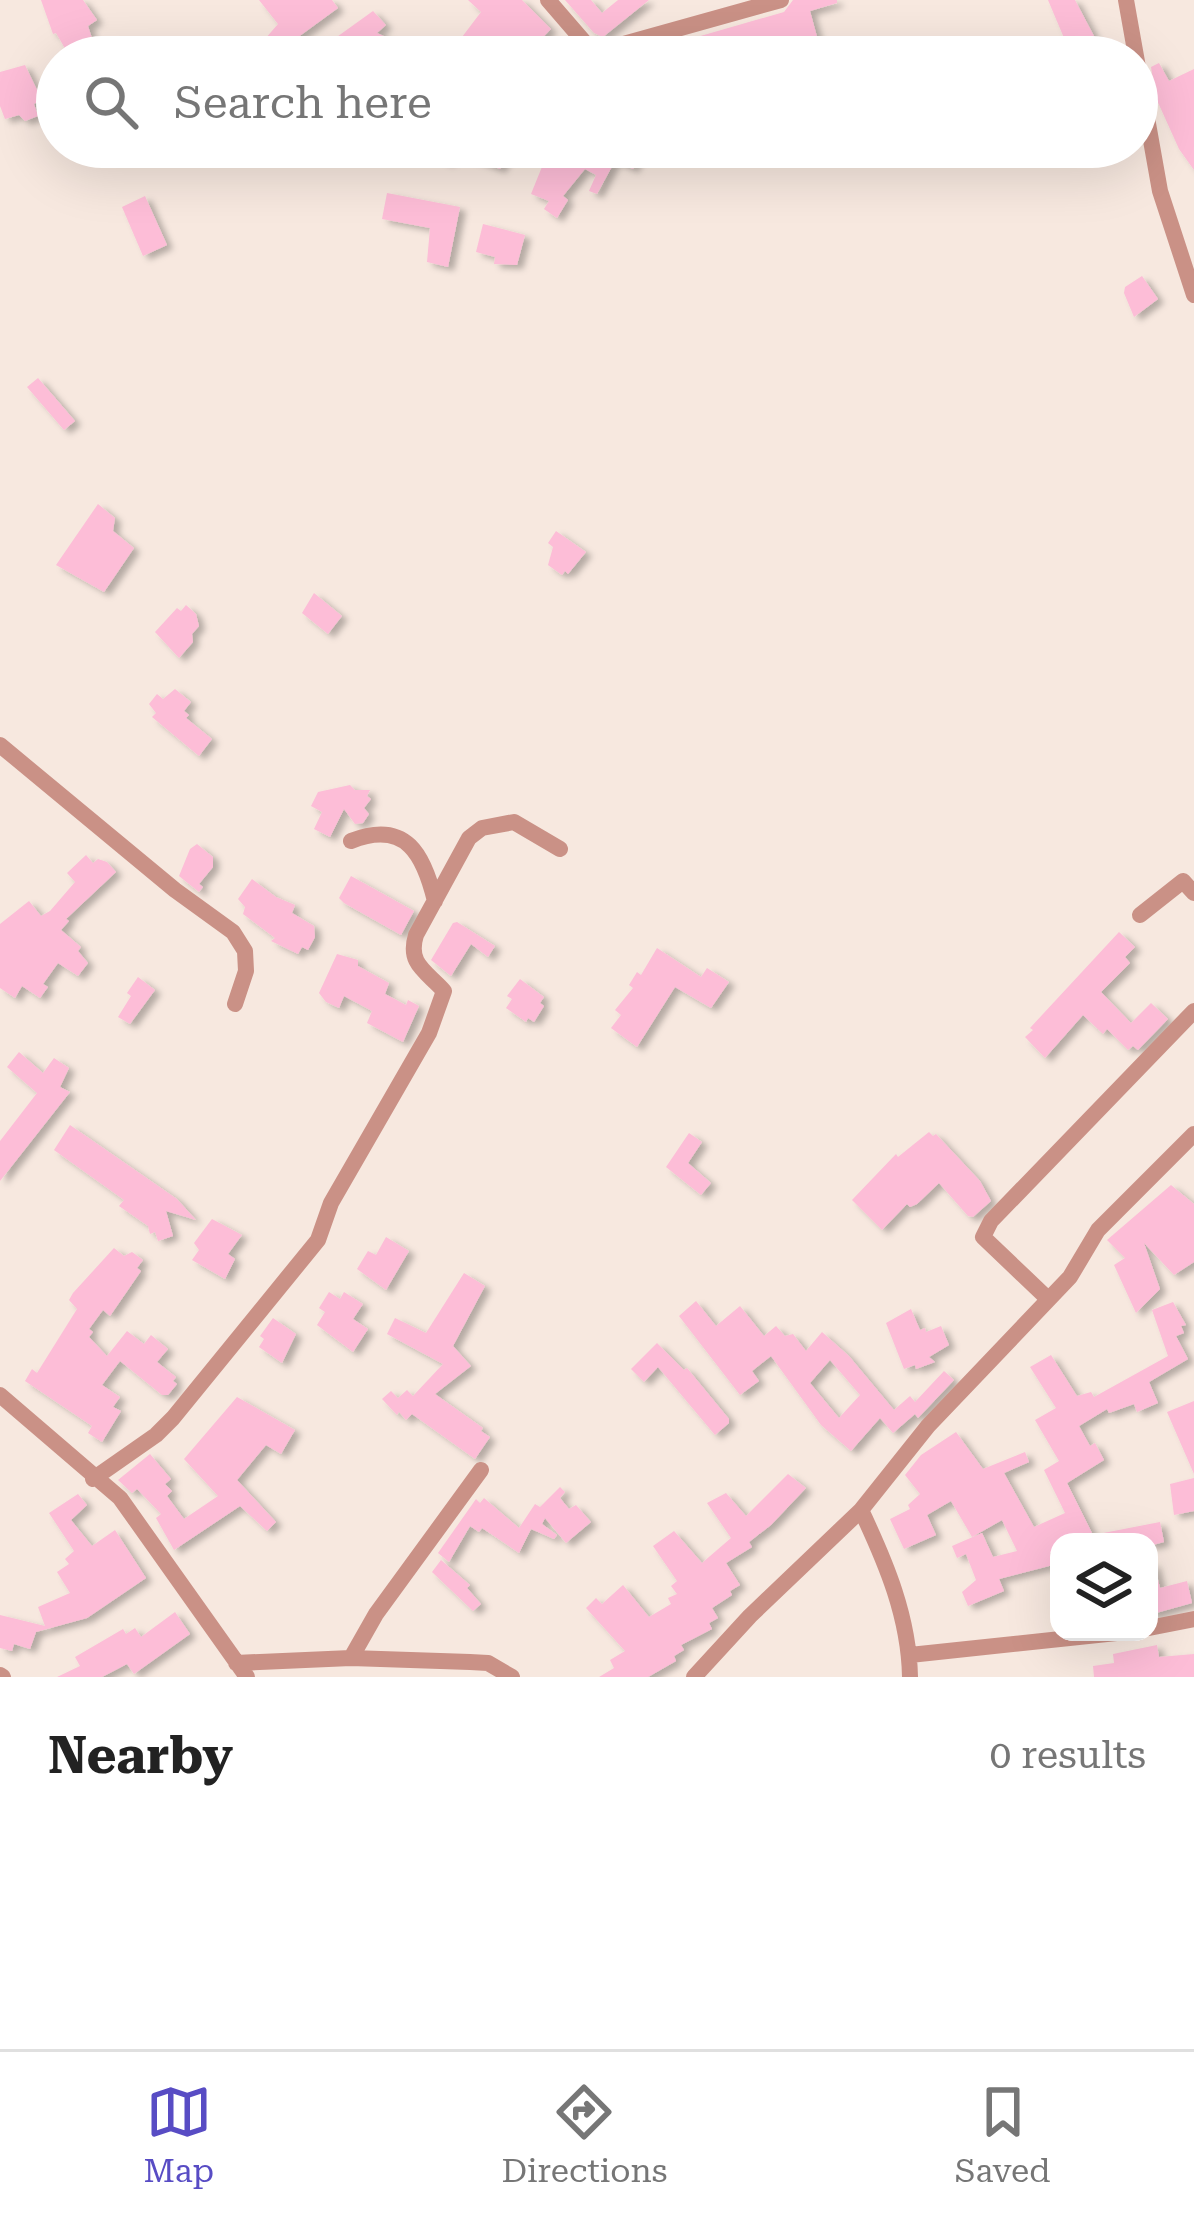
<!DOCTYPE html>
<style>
body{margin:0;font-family:"Roboto Serif",serif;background:#f6f6f6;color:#222}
.controls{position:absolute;right:36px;bottom:36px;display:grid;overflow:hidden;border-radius:24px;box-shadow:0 12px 48px #0002}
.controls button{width:108px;height:108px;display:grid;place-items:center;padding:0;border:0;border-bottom:3px solid #e0e0e0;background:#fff;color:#222;font:60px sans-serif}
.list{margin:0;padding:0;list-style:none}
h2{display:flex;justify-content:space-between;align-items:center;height:156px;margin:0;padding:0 48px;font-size:51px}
h2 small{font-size:39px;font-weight:400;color:#767676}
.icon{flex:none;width:66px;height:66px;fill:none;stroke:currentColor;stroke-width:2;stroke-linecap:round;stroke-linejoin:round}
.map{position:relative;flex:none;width:1194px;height:1677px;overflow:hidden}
.search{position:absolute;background:#fff;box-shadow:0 12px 48px #0002;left:36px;right:36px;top:36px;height:132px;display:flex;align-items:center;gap:30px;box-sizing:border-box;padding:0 42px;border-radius:66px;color:#767676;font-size:45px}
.sheet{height:372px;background:#fff}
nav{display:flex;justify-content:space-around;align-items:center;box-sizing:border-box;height:168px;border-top:3px solid #e0e0e0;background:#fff;font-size:33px;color:#767676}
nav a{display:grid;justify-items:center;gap:6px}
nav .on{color:#584cc4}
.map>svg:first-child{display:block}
.building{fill:#fdbdd7;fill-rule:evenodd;filter:url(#shadow)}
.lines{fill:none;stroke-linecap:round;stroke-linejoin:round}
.minor{stroke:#ca9186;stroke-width:16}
</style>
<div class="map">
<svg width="1194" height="1677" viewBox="0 0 1194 1677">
<defs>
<filter id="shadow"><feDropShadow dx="6" dy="4" stdDeviation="3" flood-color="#0004"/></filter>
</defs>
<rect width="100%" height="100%" fill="#f7e8df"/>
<!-- building -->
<path class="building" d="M 41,0 L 83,0 L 97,20 L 88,26 L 98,57 L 70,57 L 56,33 L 53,34 Z
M 259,0 L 332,0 L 338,8 L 275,54 L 265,39 L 278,24 Z
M 468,0 L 522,0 L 551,29 L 524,57 L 472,57 L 456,45 L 481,12 Z
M 565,0 L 591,0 L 602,13 L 618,0 L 649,0 L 603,37 L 594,33 Z
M 793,0 L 837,0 L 837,3 L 810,11 L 822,55 L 646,57 L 645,52 L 784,12 Z
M 1048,0 L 1075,0 L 1105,57 L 1082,57 L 1075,42 L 1067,45 Z
M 373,11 L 386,25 L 377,33 L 429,57 L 395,57 L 382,51 L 378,55 L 372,50 L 362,57 L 309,57 Z
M 1159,63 L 1169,81 L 1194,69 L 1194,170 L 1179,149 L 1156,98 L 1151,67 Z
M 25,65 L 39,94 L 39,101 L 34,104 L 38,116 L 25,121 L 19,115 L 5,119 L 0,106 L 0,72 Z
M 426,147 L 510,147 L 500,169 L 455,152 L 447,163 Z
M 550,147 L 577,147 L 601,163 L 607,147 L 641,147 L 633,169 L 615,161 L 597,194 L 589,191 L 596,175 L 585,169 L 563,196 L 568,200 L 557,218 L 544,209 L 549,201 L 531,194 Z
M 387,193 L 460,207 L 448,267 L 427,262 L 430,228 L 382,219 Z
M 145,196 L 167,245 L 143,256 L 122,207 Z
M 483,224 L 525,235 L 517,265 L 494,264 L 495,257 L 476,252 Z
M 1142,276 L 1158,299 L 1134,317 L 1124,293 L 1125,287 Z
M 38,378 L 75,421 L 64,430 L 27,387 Z
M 98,504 L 115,518 L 113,531 L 134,548 L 104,592 L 56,565 Z
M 556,531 L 586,552 L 568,574 L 565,571 L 562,575 L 548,565 L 553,547 L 548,543 Z
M 314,593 L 342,616 L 328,634 L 302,613 Z
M 186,605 L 196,614 L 199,626 L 192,634 L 193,642 L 179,658 L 155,632 L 177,608 L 181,611 Z
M 175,689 L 191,702 L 184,711 L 189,715 L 186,718 L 212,739 L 199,756 L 152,717 L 156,713 L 149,704 L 157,694 L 163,699 Z
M 350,785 L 355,790 L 370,790 L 367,796 L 371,799 L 364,808 L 369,814 L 363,823 L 355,824 L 344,809 L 330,837 L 314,829 L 322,812 L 311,806 L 318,792 Z
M 197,844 L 213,857 L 213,867 L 199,884 L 203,887 L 199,892 L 179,876 L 190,849 Z
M 86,855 L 93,863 L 98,859 L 107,862 L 116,872 L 66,919 L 69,921 L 61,930 L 81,947 L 78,951 L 88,963 L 78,976 L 58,963 L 43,984 L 48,987 L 40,998 L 22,986 L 15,998 L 0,988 L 0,924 L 29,901 L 41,916 L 50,911 L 75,882 L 67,873 Z
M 351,876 L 414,911 L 401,935 L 344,903 L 339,898 Z
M 252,879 L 276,897 L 295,905 L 292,913 L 314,926 L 315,937 L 308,950 L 302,947 L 298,954 L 271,941 L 275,938 L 243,914 L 245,907 L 238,899 Z
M 457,922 L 495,946 L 488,957 L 471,944 L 451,976 L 431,960 L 453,923 Z
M 1119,932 L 1135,947 L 1125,957 L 1130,963 L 1101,992 L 1131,1023 L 1151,1003 L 1168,1019 L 1138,1050 L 1133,1046 L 1128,1050 L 1107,1029 L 1103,1034 L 1083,1015 L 1045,1058 L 1025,1037 L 1033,1030 L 1030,1028 Z
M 657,948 L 701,977 L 707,968 L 729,982 L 711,1008 L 675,987 L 637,1047 L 611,1028 L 621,1015 L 615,1010 L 633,988 L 629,985 L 637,972 L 641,975 Z
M 337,954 L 358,960 L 358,966 L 389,983 L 385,994 L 406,1005 L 408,1000 L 419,1006 L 403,1042 L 367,1023 L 372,1011 L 344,996 L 339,1008 L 326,1002 L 319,993 Z
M 138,977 L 155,990 L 130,1024 L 118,1017 L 131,996 L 127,993 Z
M 520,979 L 544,997 L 540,1003 L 544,1006 L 534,1022 L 528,1018 L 526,1022 L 506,1008 L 512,999 L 507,996 Z
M 19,1052 L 43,1073 L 54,1058 L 69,1068 L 60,1087 L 70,1092 L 0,1181 L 0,1141 L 37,1093 L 7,1067 Z
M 70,1125 L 177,1199 L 196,1220 L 166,1211 L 173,1236 L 158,1241 L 155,1232 L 150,1234 L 148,1226 L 119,1206 L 124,1200 L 54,1150 Z
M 929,1132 L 933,1136 L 936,1134 L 980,1181 L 991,1201 L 973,1217 L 968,1216 L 939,1183 L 917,1204 L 910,1207 L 907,1204 L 882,1230 L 852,1200 L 896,1154 L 898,1157 Z
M 689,1133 L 702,1142 L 688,1163 L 711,1183 L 701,1195 L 666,1167 Z
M 1171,1185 L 1194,1204 L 1194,1262 L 1174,1275 L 1144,1243 L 1160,1289 L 1136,1313 L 1114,1265 L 1125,1258 L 1107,1240 Z
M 212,1219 L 242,1235 L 228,1254 L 235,1259 L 225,1279 L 192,1260 L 199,1250 L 194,1243 Z
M 386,1237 L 409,1251 L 386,1290 L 357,1269 L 368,1251 L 376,1255 Z
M 114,1248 L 124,1256 L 132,1252 L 143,1260 L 137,1268 L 141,1271 L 110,1316 L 103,1310 L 89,1329 L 93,1332 L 89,1337 L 107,1356 L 127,1331 L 144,1344 L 151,1335 L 168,1349 L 157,1362 L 176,1377 L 173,1381 L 177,1384 L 168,1395 L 162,1395 L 120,1361 L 102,1385 L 120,1397 L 113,1407 L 121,1411 L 102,1442 L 88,1433 L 92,1426 L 25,1381 L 32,1369 L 37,1373 L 77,1309 L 69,1300 L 73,1293 Z
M 464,1273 L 485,1286 L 453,1346 L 471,1366 L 435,1394 L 483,1428 L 481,1431 L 490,1437 L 475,1459 L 412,1414 L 406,1420 L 399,1412 L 397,1415 L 382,1399 L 391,1391 L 398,1398 L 407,1390 L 413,1396 L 443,1364 L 387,1334 L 395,1318 L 426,1333 Z
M 329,1292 L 340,1299 L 344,1292 L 363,1304 L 353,1319 L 368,1329 L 353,1352 L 317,1325 L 325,1312 L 319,1308 Z
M 696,1301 L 716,1326 L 740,1306 L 764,1336 L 776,1326 L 785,1336 L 793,1334 L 806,1351 L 822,1332 L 849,1356 L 894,1410 L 910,1396 L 915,1402 L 944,1371 L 954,1380 L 918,1418 L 915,1414 L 893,1433 L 880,1418 L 851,1451 L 821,1425 L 771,1356 L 752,1371 L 759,1381 L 740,1395 L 679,1316 ZM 830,1360 L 860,1395 L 839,1418 L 810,1383 Z
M 1173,1302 L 1186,1325 L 1181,1326 L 1184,1333 L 1176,1336 L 1188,1359 L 1149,1382 L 1158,1403 L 1137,1412 L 1134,1404 L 1109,1413 L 1107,1409 L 1079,1426 L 1090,1446 L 1095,1443 L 1104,1460 L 1067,1483 L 1093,1535 L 1160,1522 L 1164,1542 L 1149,1546 L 1149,1542 L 1059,1542 L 1059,1548 L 1050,1553 L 1053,1565 L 999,1579 L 1004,1591 L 968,1606 L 962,1592 L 976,1580 L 966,1554 L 957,1558 L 952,1546 L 982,1533 L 993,1557 L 1017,1551 L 1002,1520 L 972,1537 L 951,1501 L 927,1515 L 936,1535 L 904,1549 L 890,1519 L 910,1509 L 908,1505 L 920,1494 L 905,1475 L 921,1455 L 956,1432 L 983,1469 L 1025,1452 L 1029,1462 L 1004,1473 L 1034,1527 L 1065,1513 L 1044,1470 L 1059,1461 L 1035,1420 L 1056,1408 L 1030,1367 L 1051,1355 L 1077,1396 L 1091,1392 L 1094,1397 L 1168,1356 L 1152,1310 Z
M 911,1309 L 920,1330 L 925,1328 L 926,1332 L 941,1326 L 949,1345 L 929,1357 L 935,1362 L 916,1369 L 915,1365 L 904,1369 L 886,1323 Z
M 273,1318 L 296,1334 L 282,1363 L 259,1347 L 264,1339 L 260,1336 Z
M 657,1343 L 684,1370 L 687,1368 L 729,1419 L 729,1423 L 715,1435 L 658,1367 L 644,1382 L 631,1369 Z
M 237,1397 L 295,1430 L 281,1454 L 266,1445 L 237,1480 L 276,1522 L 267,1531 L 240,1506 L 174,1550 L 156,1518 L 161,1514 L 137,1489 L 132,1493 L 118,1480 L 150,1454 L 171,1479 L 165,1484 L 172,1491 L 167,1496 L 184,1519 L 218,1496 L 184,1459 Z
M 1194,1401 L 1194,1474 L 1167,1412 Z
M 788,1474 L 806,1488 L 771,1525 L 749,1542 L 752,1547 L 726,1563 L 740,1585 L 730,1591 L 732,1595 L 712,1608 L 718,1618 L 709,1623 L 712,1629 L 681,1645 L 684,1650 L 674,1656 L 676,1661 L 648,1677 L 599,1677 L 614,1668 L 610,1660 L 625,1651 L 586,1608 L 596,1598 L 602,1604 L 623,1585 L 649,1617 L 671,1604 L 668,1598 L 677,1594 L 671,1586 L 677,1581 L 653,1546 L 674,1531 L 702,1563 L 731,1538 L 707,1503 L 726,1493 L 746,1516 Z
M 1194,1478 L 1194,1511 L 1174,1515 L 1170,1484 Z
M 560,1487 L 565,1492 L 560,1498 L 569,1509 L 576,1505 L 591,1522 L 566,1543 L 545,1518 L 542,1524 L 557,1535 L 554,1539 L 531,1529 L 519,1553 L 482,1528 L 479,1532 L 470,1526 L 449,1562 L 438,1553 L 476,1499 L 480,1503 L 484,1498 L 519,1528 L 535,1504 L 540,1507 Z
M 78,1494 L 87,1505 L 71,1520 L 92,1546 L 115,1530 L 146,1578 L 87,1618 L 36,1632 L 30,1649 L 14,1644 L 12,1651 L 0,1648 L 0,1615 L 45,1626 L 38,1607 L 70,1593 L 57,1572 L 69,1564 L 65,1559 L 74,1551 L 49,1513 Z
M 441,1560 L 470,1585 L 467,1588 L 481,1604 L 473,1611 L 432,1572 Z
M 1154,1563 L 1160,1588 L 1187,1581 L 1192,1603 L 1149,1615 L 1149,1564 Z
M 175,1612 L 190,1634 L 134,1674 L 127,1664 L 102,1677 L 57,1677 L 80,1666 L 75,1657 L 123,1629 L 126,1634 L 135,1628 L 141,1637 Z
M 1157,1645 L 1159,1657 L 1194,1654 L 1194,1677 L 1094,1677 L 1093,1666 L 1114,1663 L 1113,1654 Z"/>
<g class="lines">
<!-- minor -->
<path class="minor" d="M 548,0 L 586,44 L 602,50 L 781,0
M 1126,0 L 1160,191 L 1194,295
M 0,745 L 175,890 L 233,932 L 245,951 L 246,971 L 235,1004
M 351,841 C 407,819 424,856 435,901
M 1140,915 L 1183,881 L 1194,893
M 1047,1298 L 983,1237 L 991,1221 L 1194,1011
M 0,1395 L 120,1498 L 247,1677
M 93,1479 L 156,1435 L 173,1418 L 318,1240 L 331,1203 L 429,1033 L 444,991 C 426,971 407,964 416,935 L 469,838 L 482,828 L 514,822 L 560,849
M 861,1510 C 886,1563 909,1617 910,1677
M 1149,1628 L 1194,1619
M 910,1655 L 1126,1632
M 351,1658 L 376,1614 L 481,1470
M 236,1663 L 351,1658 L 470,1662 L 488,1663 L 512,1677
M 0,1675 L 3,1677
M 694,1677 L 750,1616 L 861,1510 L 928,1426 L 1070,1277 L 1098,1230 L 1194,1134"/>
</g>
</svg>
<div class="controls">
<button><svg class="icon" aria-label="layers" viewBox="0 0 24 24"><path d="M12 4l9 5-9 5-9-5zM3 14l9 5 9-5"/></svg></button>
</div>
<div class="search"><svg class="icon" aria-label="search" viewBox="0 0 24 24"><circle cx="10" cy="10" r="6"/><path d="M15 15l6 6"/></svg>Search here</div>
</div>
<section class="sheet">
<h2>Nearby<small>0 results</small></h2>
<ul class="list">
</ul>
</section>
<nav>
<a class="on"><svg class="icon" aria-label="map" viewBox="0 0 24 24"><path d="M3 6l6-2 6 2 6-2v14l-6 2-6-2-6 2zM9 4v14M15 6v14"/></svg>Map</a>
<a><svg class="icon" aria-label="directions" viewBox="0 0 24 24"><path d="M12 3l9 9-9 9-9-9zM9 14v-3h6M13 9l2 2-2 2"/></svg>Directions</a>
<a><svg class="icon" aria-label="saved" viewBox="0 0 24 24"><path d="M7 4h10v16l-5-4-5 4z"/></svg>Saved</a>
</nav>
